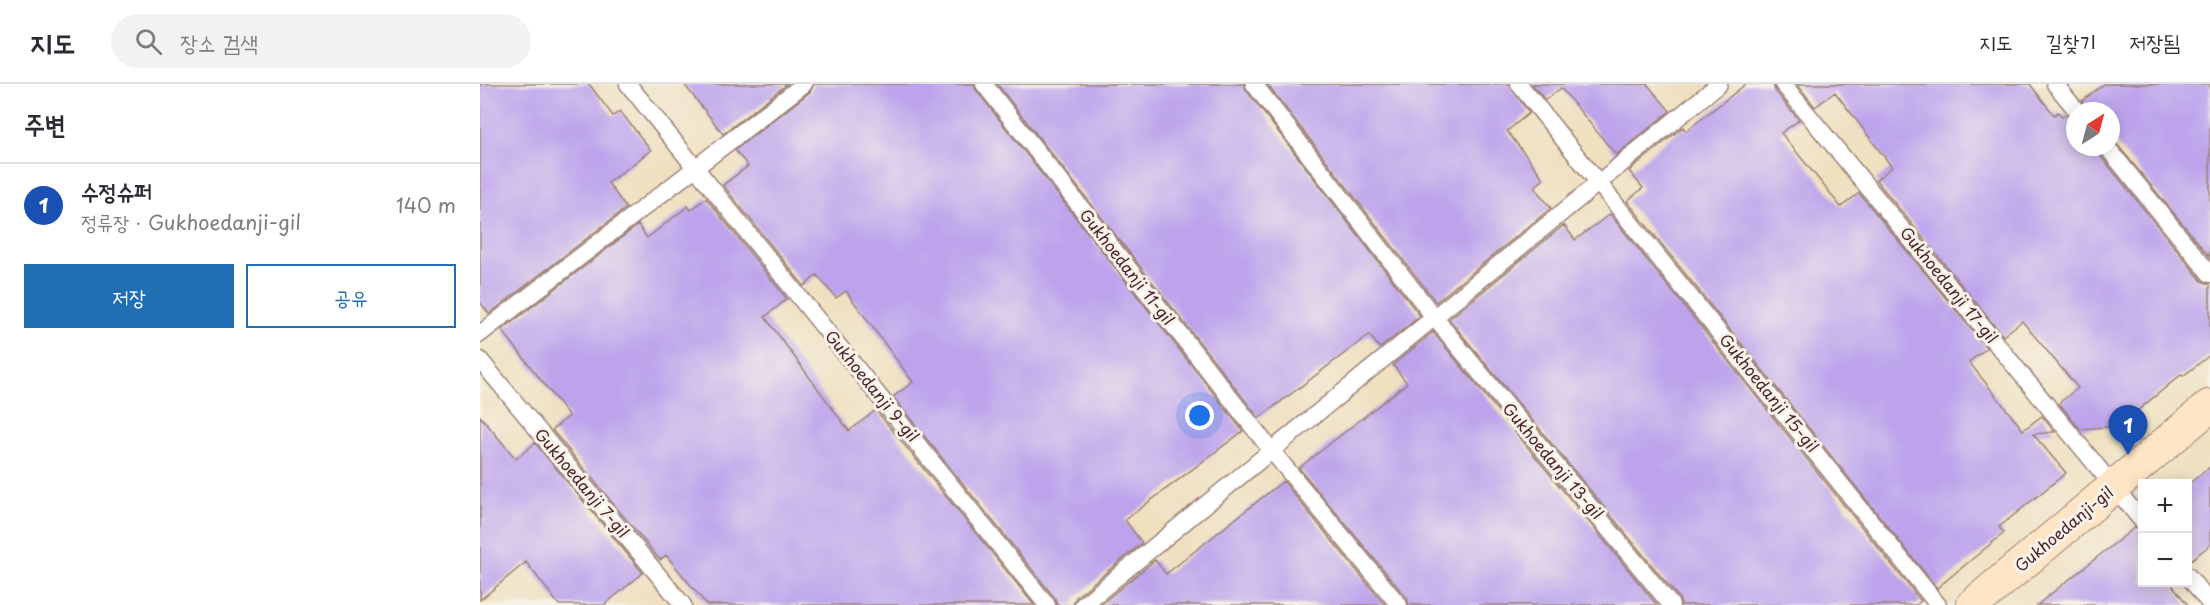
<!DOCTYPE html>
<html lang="ko">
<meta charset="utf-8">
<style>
body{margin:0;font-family:"Playpen Sans","Poor Story",sans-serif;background:#f2f2f3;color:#2b2b33}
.controls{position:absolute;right:18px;bottom:18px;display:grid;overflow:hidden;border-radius:0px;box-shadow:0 3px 15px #0003}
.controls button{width:54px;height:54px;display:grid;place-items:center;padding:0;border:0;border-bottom:2px solid #e1e1e2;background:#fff;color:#2b2b33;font:30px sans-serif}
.compass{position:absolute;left:1586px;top:18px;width:54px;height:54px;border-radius:50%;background:#fff;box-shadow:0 3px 15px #0003;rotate:36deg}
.you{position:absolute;left:720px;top:332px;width:21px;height:21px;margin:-15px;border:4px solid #fff;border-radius:50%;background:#1a73e8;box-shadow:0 0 0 9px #1a73e833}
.badge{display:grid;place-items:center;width:39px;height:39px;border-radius:50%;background:#1f6fb2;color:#fff;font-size:20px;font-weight:700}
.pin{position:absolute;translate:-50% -50px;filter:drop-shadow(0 2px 3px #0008)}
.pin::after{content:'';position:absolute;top:32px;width:21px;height:18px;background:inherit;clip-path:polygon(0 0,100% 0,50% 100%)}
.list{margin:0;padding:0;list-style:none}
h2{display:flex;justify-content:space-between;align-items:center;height:78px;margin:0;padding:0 24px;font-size:26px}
h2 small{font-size:20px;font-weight:400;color:#7c7c81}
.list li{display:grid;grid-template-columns:39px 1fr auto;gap:18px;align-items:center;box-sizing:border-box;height:84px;padding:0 24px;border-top:2px solid #e1e1e2}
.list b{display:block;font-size:22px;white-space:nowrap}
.list p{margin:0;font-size:20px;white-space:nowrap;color:#7c7c81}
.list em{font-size:20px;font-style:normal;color:#7c7c81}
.actions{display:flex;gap:12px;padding:18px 24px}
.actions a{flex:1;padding:14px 0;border:2px solid #1f6fb2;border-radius:0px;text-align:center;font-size:21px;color:#1f6fb2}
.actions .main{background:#1f6fb2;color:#fff}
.icon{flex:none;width:33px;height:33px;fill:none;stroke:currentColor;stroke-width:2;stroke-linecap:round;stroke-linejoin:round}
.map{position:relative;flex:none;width:1730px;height:521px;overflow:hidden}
header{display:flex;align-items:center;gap:36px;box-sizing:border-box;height:84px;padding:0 30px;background:#fff;border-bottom:2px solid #e1e1e2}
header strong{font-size:28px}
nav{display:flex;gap:33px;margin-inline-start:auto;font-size:21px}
.search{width:420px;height:54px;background:#f2f2f3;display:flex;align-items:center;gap:15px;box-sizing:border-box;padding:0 21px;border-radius:33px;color:#7c7c81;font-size:22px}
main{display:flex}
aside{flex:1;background:#fff}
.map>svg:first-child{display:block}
.building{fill:#bca3ec}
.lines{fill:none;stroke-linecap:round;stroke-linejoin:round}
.lane-casing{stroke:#9c8076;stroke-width:19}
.secondary-casing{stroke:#9c8076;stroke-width:35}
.lane{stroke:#fff;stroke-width:16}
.secondary{stroke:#fde5c5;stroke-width:33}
.labels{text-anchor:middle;stroke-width:6;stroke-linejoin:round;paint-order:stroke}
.street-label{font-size:16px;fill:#4a1f2b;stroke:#f7f3e8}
</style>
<header>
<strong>지도</strong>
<div class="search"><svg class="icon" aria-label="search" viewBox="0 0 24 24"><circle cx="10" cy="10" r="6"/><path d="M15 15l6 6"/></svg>장소 검색</div>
<nav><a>지도</a><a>길찾기</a><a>저장됨</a></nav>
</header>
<main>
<aside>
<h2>주변<small></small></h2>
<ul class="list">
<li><span class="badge" style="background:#1a4fb4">1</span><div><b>수정슈퍼</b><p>정류장 · Gukhoedanji-gil</p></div><em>140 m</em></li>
</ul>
<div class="actions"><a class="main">저장</a><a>공유</a></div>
</aside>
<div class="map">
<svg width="1730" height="521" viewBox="0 0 1730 521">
<rect width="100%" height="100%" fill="#f7f3e8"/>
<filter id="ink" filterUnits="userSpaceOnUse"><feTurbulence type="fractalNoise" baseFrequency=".0167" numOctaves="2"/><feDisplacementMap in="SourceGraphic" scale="12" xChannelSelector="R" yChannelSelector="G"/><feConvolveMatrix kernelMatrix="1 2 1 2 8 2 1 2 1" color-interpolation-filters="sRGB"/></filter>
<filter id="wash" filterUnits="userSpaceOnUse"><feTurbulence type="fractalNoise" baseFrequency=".008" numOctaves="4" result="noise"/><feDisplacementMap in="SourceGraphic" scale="24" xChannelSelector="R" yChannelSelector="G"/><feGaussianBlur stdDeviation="1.35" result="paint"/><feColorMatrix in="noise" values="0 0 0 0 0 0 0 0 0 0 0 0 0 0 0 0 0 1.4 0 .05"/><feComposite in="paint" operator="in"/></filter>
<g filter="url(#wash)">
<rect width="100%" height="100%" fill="#efe0c0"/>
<g id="blocks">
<!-- building -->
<path class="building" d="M 0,0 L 109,0 L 133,32 L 140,27 L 171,66 L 128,99 L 146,124 L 9,230 L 0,218 Z
M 204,0 L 307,0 L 243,50 Z
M 334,0 L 494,0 L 496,6 L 763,347 L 645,436 L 662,459 L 596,513 L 593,521 L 577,521 L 575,514 L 413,313 L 433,298 L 366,207 L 356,214 L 337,191 L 324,202 L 243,101 L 268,82 L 255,66 L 330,8 Z
M 517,0 L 764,0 L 766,6 L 940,232 L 900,264 L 889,251 L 779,334 Z
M 787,0 L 1029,0 L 1049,29 L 1027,47 L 1064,95 L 1054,103 L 1071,124 L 956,218 Z
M 1052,0 L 1167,0 L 1190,27 L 1136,71 L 1081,4 L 1065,16 Z
M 1266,0 L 1293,0 L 1295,7 L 1319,36 L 1301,49 L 1361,123 L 1379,109 L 1507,264 L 1489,278 L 1543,346 L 1562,332 L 1575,348 L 1553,350 L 1586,389 L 1519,443 L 1524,449 L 1457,504 L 1147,117 L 1163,104 L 1149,87 L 1203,43 L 1206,47 Z
M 1317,0 L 1550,0 L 1574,31 L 1578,28 L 1582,33 L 1586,30 L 1595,37 L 1595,63 L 1617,63 L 1619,70 L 1722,197 L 1730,200 L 1730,271 L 1703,292 L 1702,290 L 1639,342 L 1600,345 L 1579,319 L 1598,304 L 1542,237 L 1523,252 L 1396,96 L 1412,83 L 1355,8 L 1335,23 Z
M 1624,0 L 1730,0 L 1730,173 L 1631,53 L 1631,27 L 1607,27 L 1602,17 Z
M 226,114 L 307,215 L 285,233 L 369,347 L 396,326 L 554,521 L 227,521 L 186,471 L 180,476 L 72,346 L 89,332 L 22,246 L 158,141 L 167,154 L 208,122 L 211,126 Z
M 1130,130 L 1441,517 L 1436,521 L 1201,521 L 1199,514 L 969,235 L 1084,141 L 1095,156 Z
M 953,248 L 1177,521 L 929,521 L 927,514 L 819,384 L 927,299 L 913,281 Z
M 0,332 L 36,375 L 55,359 L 163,489 L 124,521 L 79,521 L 46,478 L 0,516 Z
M 1730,383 L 1730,461 L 1707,479 L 1707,401 Z
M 803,397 L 905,521 L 620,521 L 675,476 L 686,490 Z
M 1654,444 L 1662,447 L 1662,498 L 1690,498 L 1708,521 L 1557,521 Z"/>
</g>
</g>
<g filter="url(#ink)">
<use href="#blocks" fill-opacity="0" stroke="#9c8076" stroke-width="1.5"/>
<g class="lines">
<!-- lane casing -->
<g class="lane-casing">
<path id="lane" d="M 148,0 L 567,521
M 504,0 L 791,366 L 919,521
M 774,0 L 954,233 L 1191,521
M 1039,0 L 1458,521
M 1303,0 L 1662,437
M 1575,0 L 1597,27
M 1627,63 L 1730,190
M 0,250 L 324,0
M 0,276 L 203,521
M 1708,492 L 1730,520
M 603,521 L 1239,0"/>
</g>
<!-- secondary casing -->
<g class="secondary-casing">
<path id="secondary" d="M 1493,521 L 1730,322"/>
</g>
<!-- lane -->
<use href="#lane" class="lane"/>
<!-- secondary -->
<use href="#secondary" class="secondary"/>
</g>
</g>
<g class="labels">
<!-- street labels -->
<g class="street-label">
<text transform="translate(647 183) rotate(52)" y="6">Gukhoedanji 11-gil</text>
<text transform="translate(1469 201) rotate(51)" y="6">Gukhoedanji 17-gil</text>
<text transform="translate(392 302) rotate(51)" y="6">Gukhoedanji 9-gil</text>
<text transform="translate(1289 309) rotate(51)" y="6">Gukhoedanji 15-gil</text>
<text transform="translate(1073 377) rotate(50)" y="6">Gukhoedanji 13-gil</text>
<text transform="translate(102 399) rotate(50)" y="6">Gukhoedanji 7-gil</text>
<text transform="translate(1584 445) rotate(-40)" y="6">Gukhoedanji-gil</text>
</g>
</g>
</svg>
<div class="controls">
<button>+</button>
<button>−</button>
</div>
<svg class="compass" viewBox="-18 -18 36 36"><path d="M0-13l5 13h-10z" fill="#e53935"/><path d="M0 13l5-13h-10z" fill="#7c7c81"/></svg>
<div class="you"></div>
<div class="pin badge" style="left:1648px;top:371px;background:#1a4fb4">1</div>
</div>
</main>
